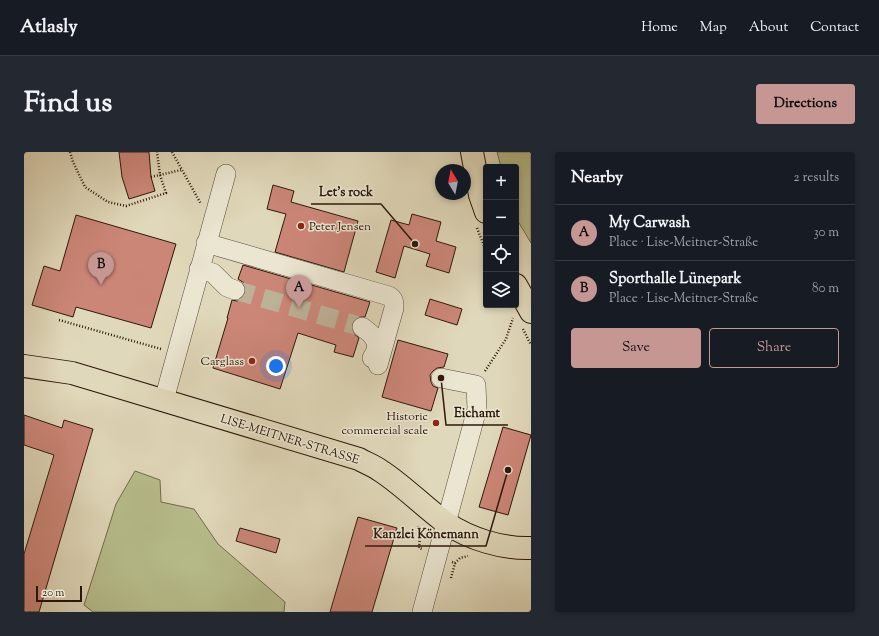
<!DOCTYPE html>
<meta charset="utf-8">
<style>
body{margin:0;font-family:"Sorts Mill Goudy",serif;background:#242831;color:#f1f3f6}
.controls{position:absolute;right:12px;top:12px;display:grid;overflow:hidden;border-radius:4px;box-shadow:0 2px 6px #0003}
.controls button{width:36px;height:36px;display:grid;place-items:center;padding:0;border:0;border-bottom:1px solid #363941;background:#171b24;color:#f1f3f6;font:20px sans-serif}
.compass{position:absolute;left:411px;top:12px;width:36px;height:36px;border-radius:50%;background:#171b24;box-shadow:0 2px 6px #0003;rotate:350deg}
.scale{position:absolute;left:12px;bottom:10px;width:46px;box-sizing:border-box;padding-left:4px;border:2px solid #2c180b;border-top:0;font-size:11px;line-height:14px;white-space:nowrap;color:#2c180b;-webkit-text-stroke:3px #ebe6d2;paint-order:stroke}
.you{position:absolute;left:252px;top:214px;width:14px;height:14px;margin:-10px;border:3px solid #fff;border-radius:50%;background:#1a73e8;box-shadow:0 0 0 6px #1a73e833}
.badge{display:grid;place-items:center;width:26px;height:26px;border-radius:50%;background:#c59692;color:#111;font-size:13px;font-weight:700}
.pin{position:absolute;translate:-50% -33px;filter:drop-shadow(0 1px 2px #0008)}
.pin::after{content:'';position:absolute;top:21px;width:14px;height:12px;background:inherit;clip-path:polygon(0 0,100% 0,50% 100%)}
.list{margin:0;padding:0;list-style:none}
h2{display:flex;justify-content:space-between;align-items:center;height:52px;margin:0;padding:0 16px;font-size:17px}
h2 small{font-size:13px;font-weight:400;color:#9ea1a6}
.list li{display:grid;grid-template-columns:26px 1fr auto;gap:12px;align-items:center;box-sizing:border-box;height:56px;padding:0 16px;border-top:1px solid #363941}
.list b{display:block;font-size:15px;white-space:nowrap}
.list p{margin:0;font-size:13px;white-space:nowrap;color:#9ea1a6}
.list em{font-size:13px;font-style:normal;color:#9ea1a6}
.actions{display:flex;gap:8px;padding:12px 16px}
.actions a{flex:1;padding:9px 0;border:1px solid #c59692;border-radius:4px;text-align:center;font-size:14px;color:#c59692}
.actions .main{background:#c59692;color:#111}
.icon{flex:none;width:22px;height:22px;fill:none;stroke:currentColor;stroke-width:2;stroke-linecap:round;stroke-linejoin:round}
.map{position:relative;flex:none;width:507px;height:460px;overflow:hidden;border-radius:4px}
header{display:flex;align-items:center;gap:24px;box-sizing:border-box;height:56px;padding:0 20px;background:#171b24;border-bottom:1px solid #363941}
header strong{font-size:19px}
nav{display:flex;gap:22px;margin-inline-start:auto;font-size:14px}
.intro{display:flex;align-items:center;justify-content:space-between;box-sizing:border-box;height:96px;padding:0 24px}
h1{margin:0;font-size:28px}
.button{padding:10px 18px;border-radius:4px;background:#c59692;color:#111;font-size:14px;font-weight:700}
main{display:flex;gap:24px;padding:0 24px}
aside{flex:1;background:#171b24;border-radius:4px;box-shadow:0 2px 6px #0003}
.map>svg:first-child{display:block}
.green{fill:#b7bd8c;stroke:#726a4c}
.building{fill:#cc8678;stroke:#2c180b}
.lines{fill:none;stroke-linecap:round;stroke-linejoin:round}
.minor-tunnel{stroke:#bcb297;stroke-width:19;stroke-dasharray:19 10;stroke-linecap:butt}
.minor-casing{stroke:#594837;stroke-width:20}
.major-casing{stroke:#2c180b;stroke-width:24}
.path{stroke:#2c180b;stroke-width:2.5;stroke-dasharray:1 2;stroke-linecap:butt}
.minor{stroke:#ebe6d2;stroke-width:19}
.major{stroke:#e0d8ba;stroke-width:22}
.poi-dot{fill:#8f2418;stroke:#ebe6d2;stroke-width:1.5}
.labels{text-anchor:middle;stroke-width:3;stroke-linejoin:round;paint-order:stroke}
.poi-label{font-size:12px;fill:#2c180b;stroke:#ebe6d2;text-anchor:end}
.street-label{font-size:12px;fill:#2c180b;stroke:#ebe6d2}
.leader{fill:none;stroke:#2c180b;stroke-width:1.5}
.callout-dot{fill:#2c180b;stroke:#ebe6d2;stroke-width:1.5}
.callout-label{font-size:13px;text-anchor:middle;font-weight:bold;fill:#2c180b;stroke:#ebe6d2;stroke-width:3;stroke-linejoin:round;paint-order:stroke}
</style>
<header>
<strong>Atlasly</strong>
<nav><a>Home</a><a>Map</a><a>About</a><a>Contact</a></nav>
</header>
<div class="intro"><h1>Find us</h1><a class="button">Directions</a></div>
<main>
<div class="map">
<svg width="507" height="460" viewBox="0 0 507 460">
<rect width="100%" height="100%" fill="#e0d8ba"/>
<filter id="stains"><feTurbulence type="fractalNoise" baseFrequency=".005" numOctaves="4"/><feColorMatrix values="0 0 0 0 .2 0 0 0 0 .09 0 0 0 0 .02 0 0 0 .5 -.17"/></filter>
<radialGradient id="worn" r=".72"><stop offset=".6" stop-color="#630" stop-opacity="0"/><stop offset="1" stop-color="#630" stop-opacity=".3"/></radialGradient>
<!-- green -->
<path class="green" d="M 473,0 L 507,0 L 507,91 L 492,66 L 492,15 L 477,15 Z
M 111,319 L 136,328 L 137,350 L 170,357 L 194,392 L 261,450 L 260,460 L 69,460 L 60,453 L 92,352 Z"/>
<!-- building -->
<path class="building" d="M 95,0 L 125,0 L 127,25 L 131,39 L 105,47 L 98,25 Z
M 249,33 L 270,39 L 267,50 L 334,69 L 320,120 L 251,100 L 262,62 L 243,57 Z
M 388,62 L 417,70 L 412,89 L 432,95 L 425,121 L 402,114 L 406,102 L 380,94 L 371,126 L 352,120 L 367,68 L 385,73 Z
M 52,63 L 152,92 L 127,176 L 52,155 L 49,165 L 8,153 L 20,114 L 36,119 Z
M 219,113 L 346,150 L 341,165 L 333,165 L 329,169 L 327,174 L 328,180 L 335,186 L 329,205 L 310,200 L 312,193 L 274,181 L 256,237 L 189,216 L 204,166 L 203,166 L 208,148 L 213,149 L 218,147 L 221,141 L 222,136 L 220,131 L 214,127 Z
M 406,147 L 438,157 L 433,173 L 401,163 Z
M 374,188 L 424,202 L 420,215 L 413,216 L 409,219 L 406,223 L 407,230 L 409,234 L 414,236 L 407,259 L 358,245 Z
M 0,263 L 38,276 L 40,268 L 69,277 L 15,460 L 0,460 L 0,402 L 30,303 L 0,293 Z
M 479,275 L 507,283 L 484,363 L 455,355 Z
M 334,365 L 373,376 L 348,460 L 306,460 Z
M 216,376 L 256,387 L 252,401 L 212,389 Z"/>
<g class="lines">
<!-- minor-tunnel -->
<path class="minor-tunnel" d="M 211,138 L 338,175"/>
<!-- minor casing -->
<g class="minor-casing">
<path id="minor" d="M 182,91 L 365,144 C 370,147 370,150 370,156 L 354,213
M 175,117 L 189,121 L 203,135 L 211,138
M 338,175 C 350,183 358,192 348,206
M 140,248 L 202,22
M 398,460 L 453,257 L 452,233 L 417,226"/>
</g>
<!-- major casing -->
<g class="major-casing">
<path id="major" d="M 448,0 L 456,43 L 462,60
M 492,133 L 507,160
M 0,214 L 48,221 L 335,307 C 342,311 350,314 357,319 C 380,334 400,355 422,371 C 446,387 478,397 507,396"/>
</g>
<!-- path -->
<path class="path" d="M 46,0 L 49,10 L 61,35 L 84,50 L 102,54 L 142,41 L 136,23 L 133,0
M 148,0 L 177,52
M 127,25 L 157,18
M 453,76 L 462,99
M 35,168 L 137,197
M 499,177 L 507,193
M 461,219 L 482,187 L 489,166
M 394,374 L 396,384 L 395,396 L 398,397
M 428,410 L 431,411 L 436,406 L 444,404
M 427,426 L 431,411"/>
<!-- minor -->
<use href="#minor" class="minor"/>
<!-- major -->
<use href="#major" class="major"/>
</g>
<!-- markers -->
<g class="poi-dot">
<circle cx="277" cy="74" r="4"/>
<circle cx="228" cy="209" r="4"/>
<circle cx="412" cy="271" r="4"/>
</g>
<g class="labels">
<!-- poi labels -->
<g class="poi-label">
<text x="285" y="78" text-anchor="start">Peter Jensen</text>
<text x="220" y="213">Carglass</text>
<text x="404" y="268">Historic<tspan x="404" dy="14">commercial scale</tspan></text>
</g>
<!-- street labels -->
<g class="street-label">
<text transform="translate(266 287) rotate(17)" y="4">LISE-MEITNER-STRASSE</text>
</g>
</g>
<!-- callouts -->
<path class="leader" d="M391 92L357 52H287M417 226L422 273H484M484 318L462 394H341"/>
<g class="callout-dot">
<circle cx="391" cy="92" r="4"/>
<circle cx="417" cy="226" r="4"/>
<circle cx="484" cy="318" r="4"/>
</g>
<g class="callout-label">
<text x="322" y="44">Let’s rock</text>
<text x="453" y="265">Eichamt</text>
<text x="402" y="386">Kanzlei Könemann</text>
</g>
<rect width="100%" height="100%" filter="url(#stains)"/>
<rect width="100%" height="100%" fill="url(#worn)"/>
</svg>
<div class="controls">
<button>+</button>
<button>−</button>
<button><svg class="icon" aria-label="locate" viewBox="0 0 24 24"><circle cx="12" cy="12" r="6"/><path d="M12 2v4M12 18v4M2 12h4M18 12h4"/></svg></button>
<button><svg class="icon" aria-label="layers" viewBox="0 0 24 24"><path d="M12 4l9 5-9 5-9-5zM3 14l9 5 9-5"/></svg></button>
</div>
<svg class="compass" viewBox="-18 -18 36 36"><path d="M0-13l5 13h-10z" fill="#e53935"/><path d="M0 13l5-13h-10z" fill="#9ea1a6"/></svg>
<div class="scale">20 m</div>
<div class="you"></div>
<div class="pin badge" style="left:275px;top:156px">A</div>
<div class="pin badge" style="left:77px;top:133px">B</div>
</div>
<aside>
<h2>Nearby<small>2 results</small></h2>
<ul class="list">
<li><span class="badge">A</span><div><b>My Carwash</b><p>Place · Lise-Meitner-Straße</p></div><em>30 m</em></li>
<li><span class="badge">B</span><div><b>Sporthalle Lünepark</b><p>Place · Lise-Meitner-Straße</p></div><em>80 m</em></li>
</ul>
<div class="actions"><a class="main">Save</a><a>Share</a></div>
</aside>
</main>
